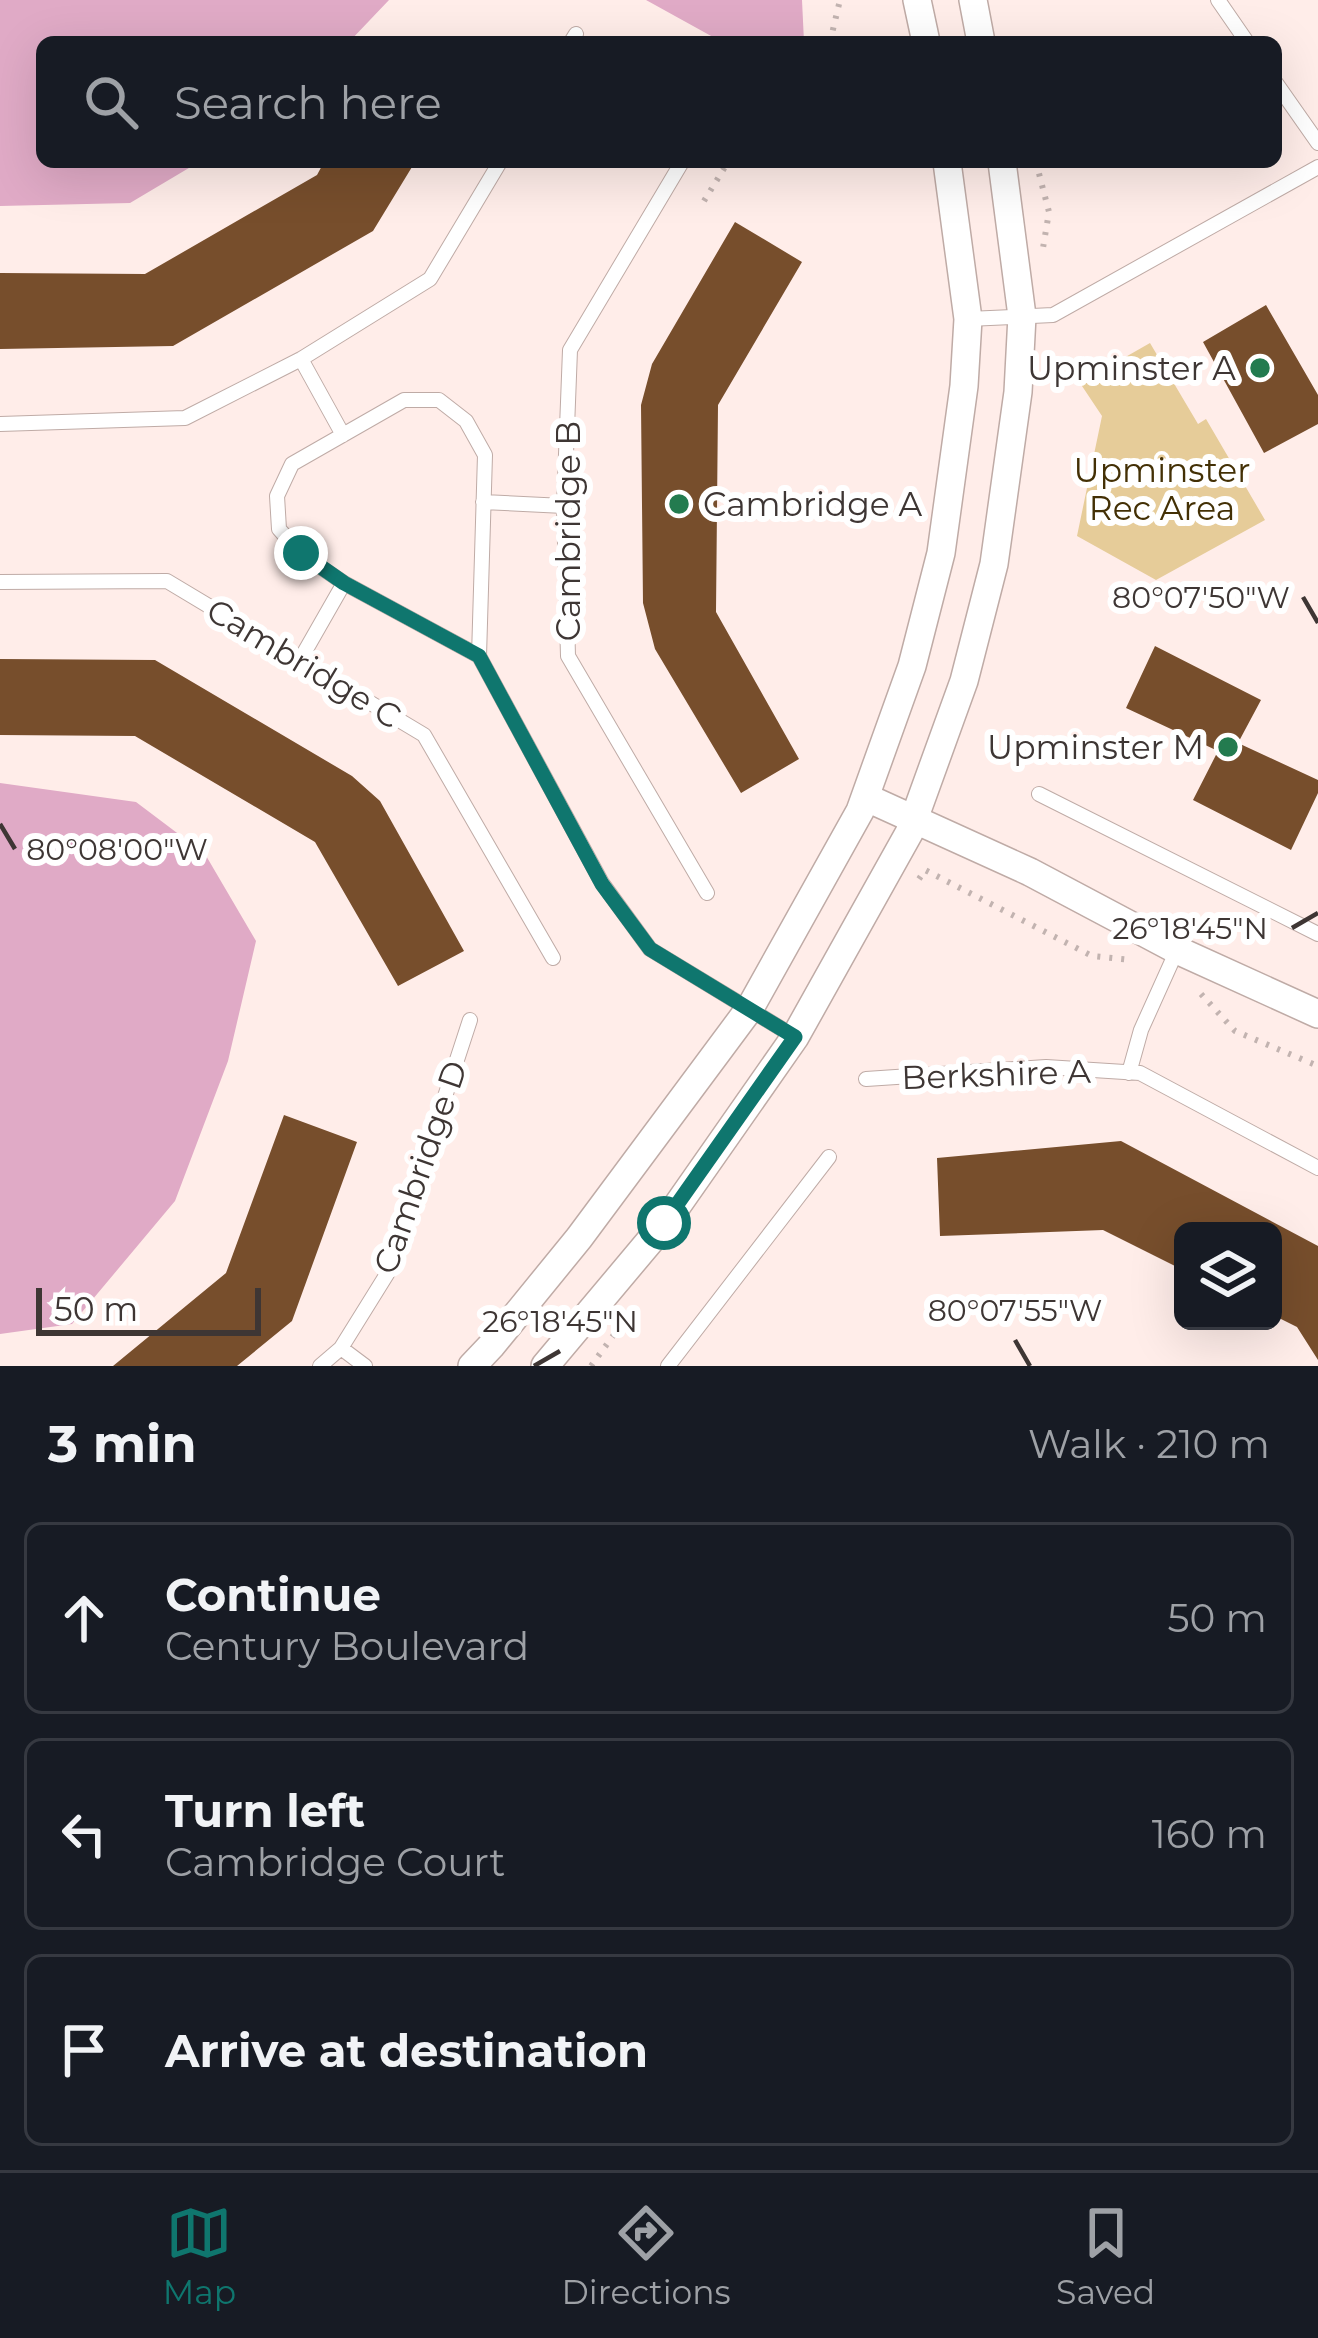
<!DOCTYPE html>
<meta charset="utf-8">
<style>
body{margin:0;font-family:Montserrat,sans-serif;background:#242831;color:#f1f3f6}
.controls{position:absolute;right:36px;bottom:36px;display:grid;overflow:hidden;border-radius:18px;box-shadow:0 12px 48px #0002}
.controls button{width:108px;height:108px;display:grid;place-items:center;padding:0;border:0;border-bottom:3px solid #363941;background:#171b24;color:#f1f3f6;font:60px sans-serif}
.scale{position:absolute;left:36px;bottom:30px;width:225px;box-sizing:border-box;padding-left:12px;border:6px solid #3e3634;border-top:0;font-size:33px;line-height:42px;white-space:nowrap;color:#3e3634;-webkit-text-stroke:9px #fff;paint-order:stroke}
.stop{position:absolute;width:36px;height:36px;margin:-27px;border:9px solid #0f766e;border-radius:50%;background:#fff}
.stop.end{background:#0f766e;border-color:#fff;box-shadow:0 3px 12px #0008}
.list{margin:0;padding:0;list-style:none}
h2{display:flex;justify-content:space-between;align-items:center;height:156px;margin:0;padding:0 48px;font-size:51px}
h2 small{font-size:39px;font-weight:400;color:#9ea1a6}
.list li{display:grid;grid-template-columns:78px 1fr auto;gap:36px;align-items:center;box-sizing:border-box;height:192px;margin:0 24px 24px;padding:0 24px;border:3px solid #363941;border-radius:18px}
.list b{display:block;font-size:45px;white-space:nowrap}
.list p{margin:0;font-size:39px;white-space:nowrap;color:#9ea1a6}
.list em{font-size:39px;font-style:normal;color:#9ea1a6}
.icon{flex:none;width:66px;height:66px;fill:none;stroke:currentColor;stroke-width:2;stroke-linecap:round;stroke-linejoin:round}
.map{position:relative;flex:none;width:1318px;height:1366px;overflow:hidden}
.search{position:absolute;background:#171b24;box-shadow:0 12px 48px #0002;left:36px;right:36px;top:36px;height:132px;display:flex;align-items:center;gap:30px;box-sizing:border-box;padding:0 42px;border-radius:18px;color:#9ea1a6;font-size:45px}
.sheet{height:804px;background:#171b24}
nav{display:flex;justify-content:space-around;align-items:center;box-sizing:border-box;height:168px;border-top:3px solid #363941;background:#171b24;font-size:33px;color:#9ea1a6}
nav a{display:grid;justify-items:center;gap:6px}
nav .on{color:#0f766e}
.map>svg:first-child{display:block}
.green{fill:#e6cc99}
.water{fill:#e0aac6}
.building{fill:#774e2c}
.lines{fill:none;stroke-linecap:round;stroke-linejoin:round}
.service-casing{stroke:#bfaba6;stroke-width:16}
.minor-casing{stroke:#bfaba6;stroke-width:30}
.path{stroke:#c2b3b0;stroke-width:6;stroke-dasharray:3 9;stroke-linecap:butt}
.service{stroke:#fff;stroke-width:14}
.minor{stroke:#fff;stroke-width:27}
.route{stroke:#0f766e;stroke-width:15}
.ticks{fill:none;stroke:#3e3634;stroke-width:4.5}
.poi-dot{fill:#237b4f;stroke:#fff;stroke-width:4.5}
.labels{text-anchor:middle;stroke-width:12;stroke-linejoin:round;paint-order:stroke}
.poi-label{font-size:33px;fill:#3e3634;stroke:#fff;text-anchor:end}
.park-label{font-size:33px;fill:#433005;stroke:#fff}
.street-label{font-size:33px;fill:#3e3634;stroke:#fff}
.ticks-label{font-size:30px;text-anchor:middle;fill:#3e3634;stroke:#fff;stroke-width:12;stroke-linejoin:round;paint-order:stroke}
</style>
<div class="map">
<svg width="1318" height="1366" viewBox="0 0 1318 1366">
<rect width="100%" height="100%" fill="#ffede9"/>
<!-- green -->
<path class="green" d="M 1150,343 L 1198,424 L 1206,419 L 1265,520 L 1156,580 L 1077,536 L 1102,416 L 1080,383 Z"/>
<!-- water -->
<path class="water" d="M 0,0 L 389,0 L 349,42 L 42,42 L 42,162 L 199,162 L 130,203 L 0,206 Z
M 646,0 L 802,0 L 804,42 L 722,42 Z
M 0,783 L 136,802 L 205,854 L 256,941 L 228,1061 L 175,1201 L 72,1324 L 0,1334 Z"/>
<!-- building -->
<path class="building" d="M 324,162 L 415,162 L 373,231 L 173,346 L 0,349 L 0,273 L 145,274 L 317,175 Z
M 735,222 L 802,262 L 718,405 L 716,612 L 799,759 L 741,793 L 655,649 L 643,603 L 641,405 L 652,364 Z
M 1266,305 L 1318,395 L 1318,424 L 1264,453 L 1203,342 Z
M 1155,646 L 1261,700 L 1238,743 L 1318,780 L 1318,793 L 1291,850 L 1193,800 L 1218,751 L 1126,708 Z
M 0,659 L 155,660 L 352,776 L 380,801 L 464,951 L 398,986 L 315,842 L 135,736 L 0,735 Z
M 284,1115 L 357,1142 L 292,1321 L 237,1366 L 113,1366 L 226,1273 Z
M 1121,1141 L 1318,1246 L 1318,1360 L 1297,1327 L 1273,1315 L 1273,1231 L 1183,1231 L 1183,1270 L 1103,1230 L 940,1236 L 937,1158 Z"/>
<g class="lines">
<!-- service casing -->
<g class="service-casing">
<path id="service" d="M 1218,0 L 1247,42
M 571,42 L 576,34
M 1276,83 L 1318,143
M 682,162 L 570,350 L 564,506 L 568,656 L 707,893
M 968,319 L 1053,315 L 1318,167
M 301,359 L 343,435
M 0,424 L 185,418 L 301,359 L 430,279 L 500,162
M 483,502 L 564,506
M 0,582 L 167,581 L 424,735 L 553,958
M 479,656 L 485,455 L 466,421 L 439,400 L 404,400 L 292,464 L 277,496 L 279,529 L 300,553 L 344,583 L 479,656 L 602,883 L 650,949 L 795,1037
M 300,660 L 344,583
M 1039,794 L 1318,934
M 1129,1073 L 1141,1030 L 1177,950
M 866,1079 L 1046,1067 L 1140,1073 L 1318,1168
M 341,1348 L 365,1366
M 320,1366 L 341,1348 L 387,1274 L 470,1020
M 668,1366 L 829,1157"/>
</g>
<!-- minor casing -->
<g class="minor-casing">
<path id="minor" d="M 917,0 L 926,42
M 973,0 L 981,42
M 865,797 L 1030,872 L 1177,950 L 1318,1014
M 472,1366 L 491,1346 L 579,1238 L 750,1008 L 860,811 L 912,666 L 941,553 L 964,386 L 968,319 L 947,162
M 545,1366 L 665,1223 L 795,1037 L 909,833 L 964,681 L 994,564 L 1018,392 L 1022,316 L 1002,162"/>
</g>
<!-- path -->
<path class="path" d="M 830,42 L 840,0
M 1036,162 L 1049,212 L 1043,248
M 704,201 L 728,162
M 919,879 L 925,870 L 1092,956 L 1132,960
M 1201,994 L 1235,1031 L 1318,1066
M 591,1366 L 626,1318"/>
<!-- service -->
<use href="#service" class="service"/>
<!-- minor -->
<use href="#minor" class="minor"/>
</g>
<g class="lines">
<!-- route -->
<path class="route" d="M 301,553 L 344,583 L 479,656 L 602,884 L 650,949 L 795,1037 L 664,1223"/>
</g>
<!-- ticks -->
<path class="ticks" d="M 1303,597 L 1318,623M 0,824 L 15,849M 1292,928 L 1318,913M 1015,1340 L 1030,1366M 534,1366 L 560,1351"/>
<!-- markers -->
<g class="poi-dot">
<circle cx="1260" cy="368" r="12"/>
<circle cx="679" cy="504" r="12"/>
<circle cx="1228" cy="747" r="12"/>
</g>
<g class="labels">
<!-- poi labels -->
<g class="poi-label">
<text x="1236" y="380">Upminster A</text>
<text x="703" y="516" text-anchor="start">Cambridge A</text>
<text x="1204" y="759">Upminster M</text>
</g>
<!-- park labels -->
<g class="park-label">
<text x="1162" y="482">Upminster<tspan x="1162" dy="38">Rec Area</tspan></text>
</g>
<!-- street labels -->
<g class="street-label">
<text transform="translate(568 531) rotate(-90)" y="12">Cambridge B</text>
<text transform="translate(304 663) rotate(31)" y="12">Cambridge C</text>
<text transform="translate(996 1074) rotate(-2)" y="12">Berkshire A</text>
<text transform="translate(420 1167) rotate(-71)" y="12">Cambridge D</text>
</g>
</g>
<g class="ticks-label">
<text x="1201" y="608">80°07'50"W</text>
<text x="117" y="860">80°08'00"W</text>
<text x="1190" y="939">26°18'45"N</text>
<text x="1015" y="1321">80°07'55"W</text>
<text x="560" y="1332">26°18'45"N</text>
</g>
</svg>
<div class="controls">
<button><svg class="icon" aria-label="layers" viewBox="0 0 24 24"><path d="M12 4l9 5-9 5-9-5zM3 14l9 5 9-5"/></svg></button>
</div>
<div class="scale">50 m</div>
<div class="stop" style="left:664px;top:1223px"></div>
<div class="stop end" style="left:301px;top:553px"></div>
<div class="search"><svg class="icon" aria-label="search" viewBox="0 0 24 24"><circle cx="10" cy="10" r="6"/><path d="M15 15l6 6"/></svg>Search here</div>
</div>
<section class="sheet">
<h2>3 min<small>Walk · 210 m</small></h2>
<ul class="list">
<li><svg class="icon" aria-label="ahead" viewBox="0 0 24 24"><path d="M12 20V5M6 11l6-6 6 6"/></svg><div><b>Continue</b><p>Century Boulevard</p></div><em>50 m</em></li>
<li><svg class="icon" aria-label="left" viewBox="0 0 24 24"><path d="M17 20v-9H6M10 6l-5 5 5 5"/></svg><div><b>Turn left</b><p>Cambridge Court</p></div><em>160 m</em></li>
<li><svg class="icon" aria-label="arrive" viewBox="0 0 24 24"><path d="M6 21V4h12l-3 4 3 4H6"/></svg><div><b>Arrive at destination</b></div></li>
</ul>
</section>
<nav>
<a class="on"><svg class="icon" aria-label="map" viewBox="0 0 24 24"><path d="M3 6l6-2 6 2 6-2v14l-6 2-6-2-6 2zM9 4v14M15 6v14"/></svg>Map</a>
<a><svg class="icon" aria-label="directions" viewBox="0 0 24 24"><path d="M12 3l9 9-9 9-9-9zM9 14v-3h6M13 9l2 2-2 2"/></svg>Directions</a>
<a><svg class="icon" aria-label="saved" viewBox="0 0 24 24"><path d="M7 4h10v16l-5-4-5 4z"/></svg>Saved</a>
</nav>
